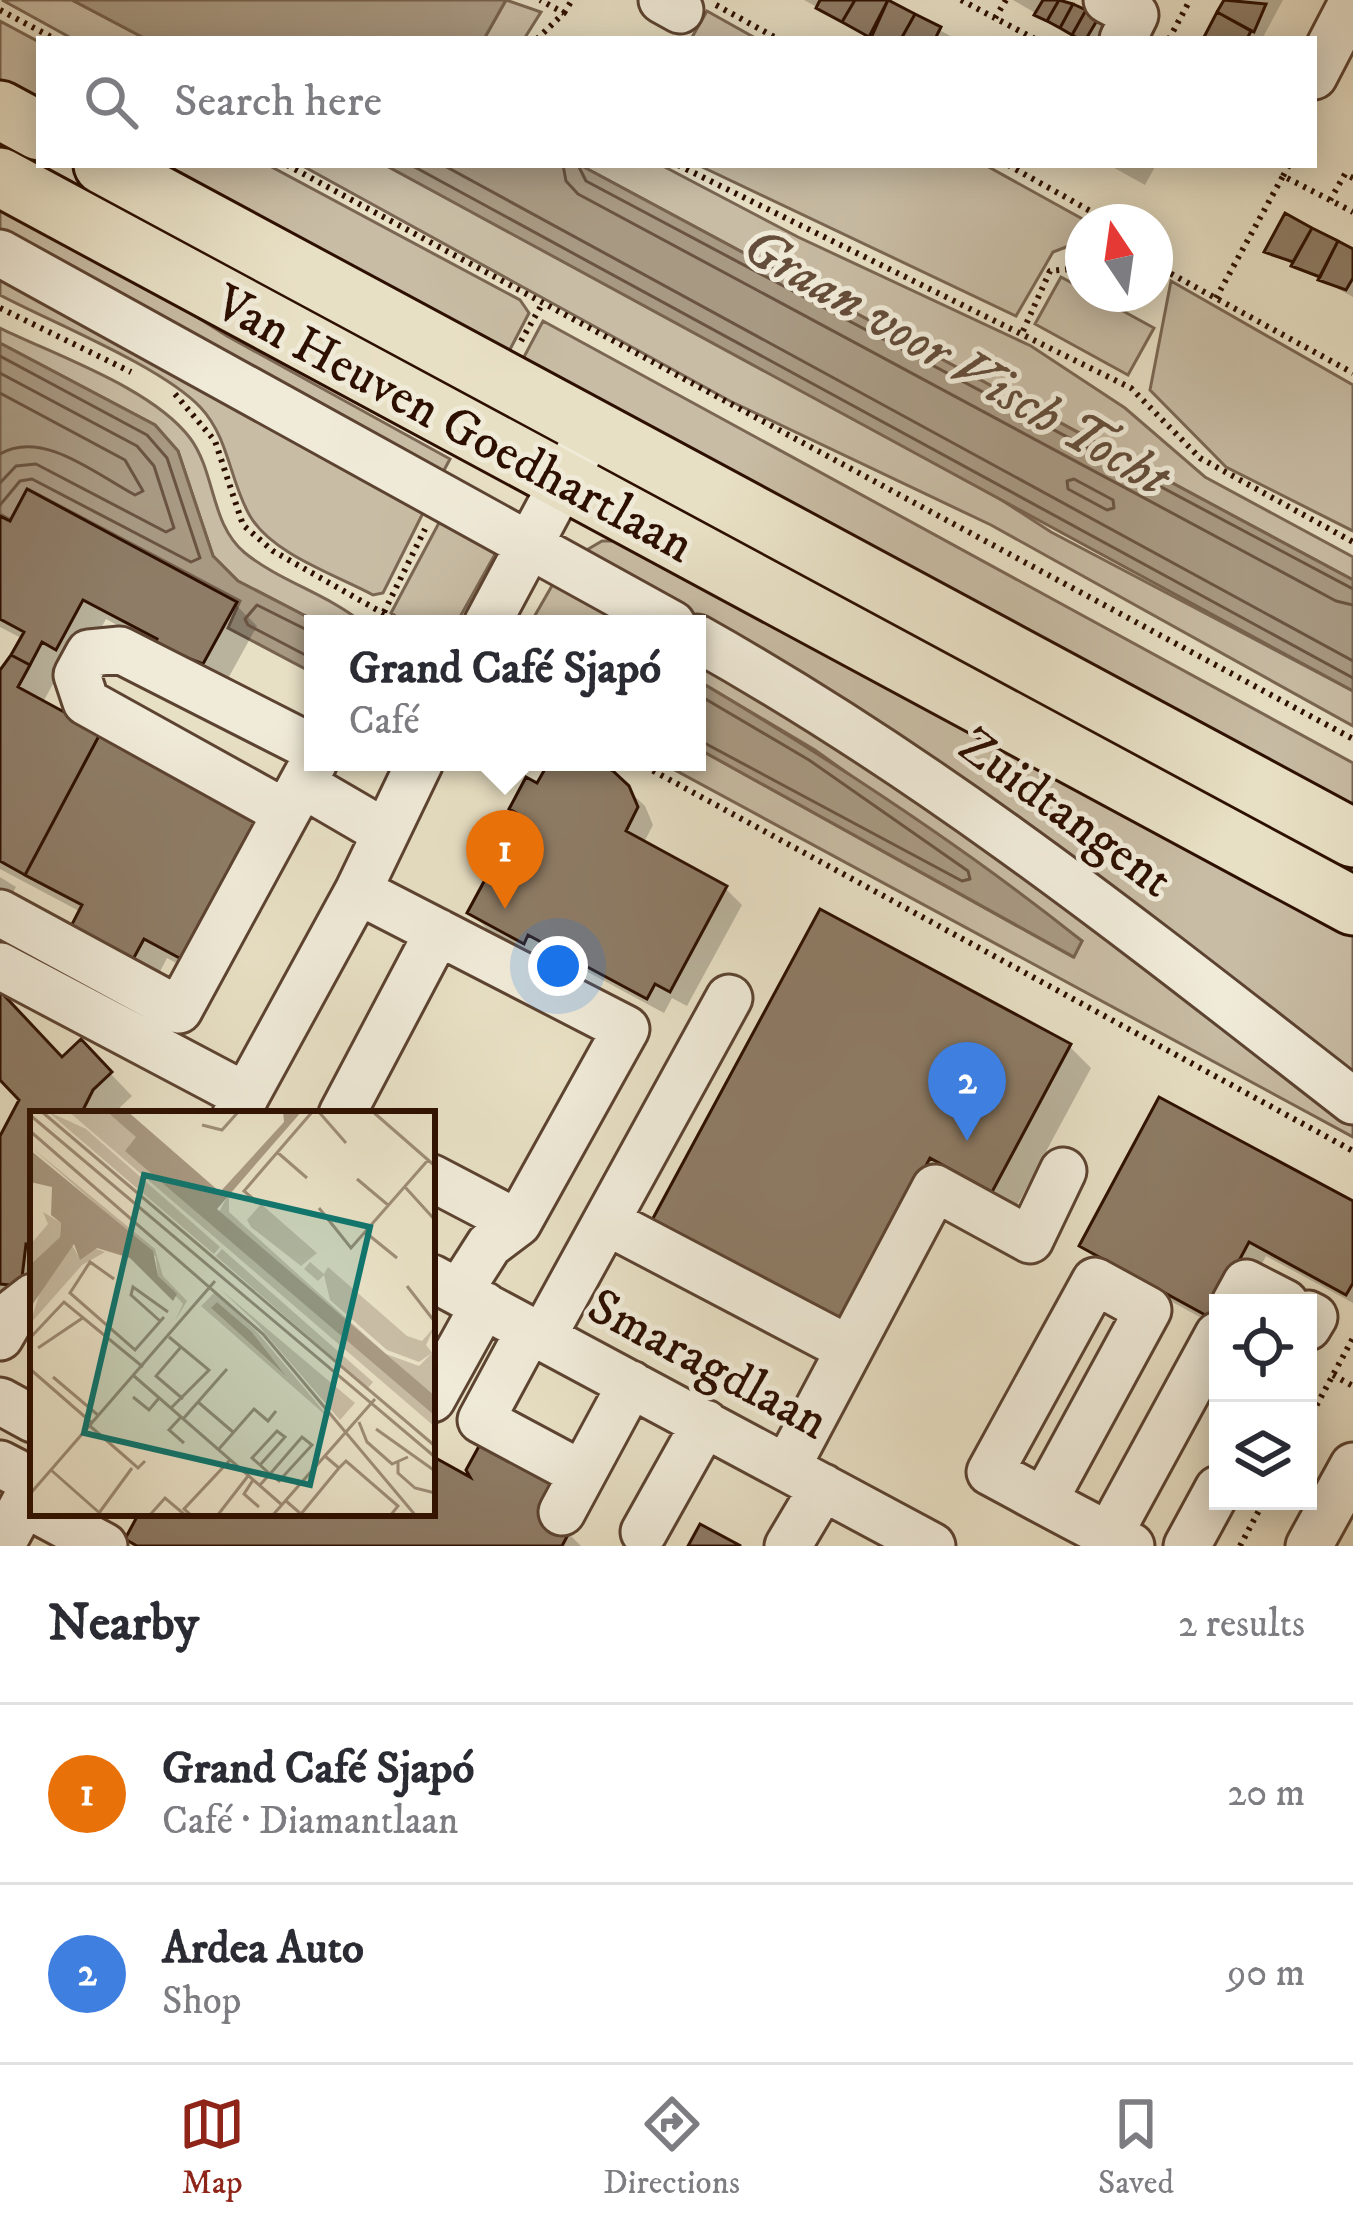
<!DOCTYPE html>
<meta charset="utf-8">
<style>
body{margin:0;font-family:"IM FELL DW Pica",serif;background:#f2f2f3;color:#2b2b33}
.controls{position:absolute;right:36px;bottom:36px;display:grid;overflow:hidden;border-radius:0px;box-shadow:0 6px 30px #0003}
.controls button{width:108px;height:108px;display:grid;place-items:center;padding:0;border:0;border-bottom:3px solid #e1e1e2;background:#fff;color:#2b2b33;font:60px sans-serif}
.compass{position:absolute;left:1065px;top:204px;width:108px;height:108px;border-radius:50%;background:#fff;box-shadow:0 6px 30px #0003;rotate:347deg}
.you{position:absolute;left:558px;top:966px;width:42px;height:42px;margin:-30px;border:9px solid #fff;border-radius:50%;background:#1a73e8;box-shadow:0 0 0 18px #1a73e833}
.badge{display:grid;place-items:center;width:78px;height:78px;border-radius:50%;background:#8f2418;color:#fff;font-size:39px;font-weight:700}
.pin{position:absolute;translate:-50% -99px;filter:drop-shadow(0 3px 6px #0008)}
.pin::after{content:'';position:absolute;top:63px;width:42px;height:36px;background:inherit;clip-path:polygon(0 0,100% 0,50% 100%)}
.popup{position:absolute;left:304px;top:615px;width:402px;height:156px;box-sizing:border-box;display:grid;place-content:center;border-radius:0px;background:#fff;filter:drop-shadow(0 3px 9px #0005);font-size:39px;white-space:nowrap;color:#7c7c81}
.popup b{font-size:45px;color:#2b2b33}
.popup::after{content:'';position:absolute;left:50%;top:100%;margin-left:-24px;border:24px solid transparent;border-top-color:#fff}
.list{margin:0;padding:0;list-style:none}
h2{display:flex;justify-content:space-between;align-items:center;height:156px;margin:0;padding:0 48px;font-size:51px}
h2 small{font-size:39px;font-weight:400;color:#7c7c81}
.list li{display:grid;grid-template-columns:78px 1fr auto;gap:36px;align-items:center;box-sizing:border-box;height:180px;padding:0 48px;border-top:3px solid #e1e1e2}
.list b{display:block;font-size:45px;white-space:nowrap}
.list p{margin:0;font-size:39px;white-space:nowrap;color:#7c7c81}
.list em{font-size:39px;font-style:normal;color:#7c7c81}
.icon{flex:none;width:66px;height:66px;fill:none;stroke:currentColor;stroke-width:2;stroke-linecap:round;stroke-linejoin:round}
.map{position:relative;flex:none;width:1353px;height:1546px;overflow:hidden}
.search{position:absolute;background:#fff;box-shadow:0 6px 30px #0003;left:36px;right:36px;top:36px;height:132px;display:flex;align-items:center;gap:30px;box-sizing:border-box;padding:0 42px;border-radius:0px;color:#7c7c81;font-size:45px}
.sheet{height:516px;background:#fff}
nav{display:flex;justify-content:space-around;align-items:center;box-sizing:border-box;height:168px;border-top:3px solid #e1e1e2;background:#fff;font-size:33px;color:#7c7c81}
nav a{display:grid;justify-items:center;gap:6px}
nav .on{color:#8f2418}
.map>svg:first-child{display:block}
.green{fill:#c8bca4;stroke:#7a6652;stroke-width:3}
.water{fill:#a89982;stroke:#77624e;stroke-width:3}
.shadow{fill:#0003}
.lines{fill:none;stroke-linecap:round;stroke-linejoin:round}
.shore{stroke:#6a5441;stroke-width:3}
.building{fill:#8e7c66;stroke:#2d0f00;stroke-width:3}
.minor-casing{stroke:#5c4331;stroke-width:51}
.major-casing{stroke:#2d0f00;stroke-width:63}
.path{stroke:#2d0f00;stroke-width:6;stroke-dasharray:3 6;stroke-linecap:butt}
.minor{stroke:#f0ebd9;stroke-width:45}
.major{stroke:#e8e0c5;stroke-width:57}
.labels{text-anchor:middle;stroke-width:10;stroke-linejoin:round;paint-order:stroke}
.street-label{font-size:51px;fill:#2d0f00;stroke:#f0ebd9}
.water-label{font-size:54px;font-style:italic;fill:#644d3a;stroke:#f0ebd9}
.inset-road{fill:none;stroke:#9d8c76;stroke-width:3}
.view{fill:#0f766e;fill-opacity:0.15;stroke:#0f766e;stroke-width:6}
.inset-edge{fill:none;stroke:#2d0f00;stroke-width:6}
</style>
<div class="map">
<svg width="1353" height="1546" viewBox="0 0 1353 1546">
<rect width="100%" height="100%" fill="#e8e0c5"/>
<filter id="stains"><feTurbulence type="fractalNoise" baseFrequency=".00167" numOctaves="4"/><feColorMatrix values="0 0 0 0 .2 0 0 0 0 .09 0 0 0 0 .02 0 0 0 .5 -.17"/></filter>
<radialGradient id="worn" r=".72"><stop offset=".6" stop-color="#630" stop-opacity="0"/><stop offset="1" stop-color="#630" stop-opacity=".3"/></radialGradient>
<!-- green -->
<path class="green" d="M 2,0 L 72,0 L 146,39 L 73,39 Z
M 506,0 L 541,12 L 524,39 L 484,39 Z
M 707,11 L 757,39 L 691,39 Z
M 0,21 L 39,42 L 39,114 L 0,92 Z
M 133,165 L 268,165 L 520,300 L 529,313 L 504,361 Z
M 301,165 L 385,165 L 464,207 L 997,497 L 1051,532 L 1353,691 L 1353,726 L 991,525 L 730,401 Z
M 580,165 L 661,165 L 798,237 L 1031,346 L 1125,408 L 1205,477 L 1353,557 L 1353,580 Z
M 698,165 L 985,165 L 1088,222 L 1083,222 L 1074,244 L 1053,252 L 1016,316 Z
M 0,193 L 227,336 L 450,459 L 442,474 L 0,231 Z
M 0,272 L 424,511 L 383,593 L 373,595 C 336,575 272,554 250,516 C 230,482 229,438 201,408 C 163,367 53,323 0,295 Z
M 1061,277 L 1154,328 L 1128,375 L 1035,324 Z
M 1171,281 L 1353,385 L 1353,531 L 1226,467 L 1150,390 Z
M 543,321 L 1353,763 L 1353,809 L 517,370 Z
M 0,328 C 57,356 152,388 190,438 C 216,473 210,524 245,553 C 281,582 328,594 364,624 L 321,624 L 238,581 L 213,556 L 178,451 L 155,425 L 0,343 Z
M 441,519 L 498,549 L 456,624 L 408,624 L 391,613 Z
M 602,541 L 624,541 L 1353,935 L 1353,1080 L 840,699 L 585,551 Z
M 557,577 L 645,624 L 530,624 Z
M 697,655 L 1063,896 L 1353,1125 L 1353,1137 L 660,762 L 697,762 L 697,748 L 1073,957 L 1082,941 L 815,750 L 697,680 Z"/>
<!-- water -->
<path class="water" d="M 72,0 L 506,0 L 484,39 L 146,39 Z
M 385,165 L 580,165 L 1353,580 L 1353,691 Z
M 0,343 L 155,425 L 178,451 L 213,556 L 238,581 L 321,624 L 313,624 L 313,673 L 228,628 L 240,601 L 28,489 L 11,520 L 0,514 Z
M 697,680 C 830,759 961,844 1082,941 L 1074,957 L 697,748 Z"/>
<!-- shadow -->
<path class="shadow" d="M 804,0 L 884,0 L 956,39 L 876,39 Z
M 1013,0 L 1061,0 L 1110,27 L 1110,39 L 1080,39 Z
M 1227,0 L 1283,0 L 1262,39 L 1206,39 Z
M 1109,165 L 1156,165 L 1145,185 Z
M 1286,217 L 1353,253 L 1353,297 L 1281,258 Z
M 0,519 L 235,604 L 257,626 L 225,684 L 106,619 L 79,669 L 65,662 L 42,704 L 207,980 L 167,958 L 154,983 L 81,912 L 0,869 L 0,673 L 23,639 L 0,627 Z
M 552,762 L 580,762 L 611,774 L 645,806 L 653,825 L 643,844 L 725,888 L 742,905 L 687,1006 L 672,998 L 664,1013 L 545,949 L 540,958 L 487,929 L 470,912 L 521,818 L 512,809 L 538,787 Z
M 0,877 L 16,887 L 10,898 L 0,892 Z
M 0,995 L 63,1060 L 81,1043 L 132,1096 L 113,1114 L 33,1114 L 33,1306 L 0,1302 L 0,1142 L 23,1099 L 0,1075 Z
M 1069,1046 L 1091,1068 L 1014,1211 L 676,1244 Z
M 1353,1204 L 1353,1303 L 1266,1256 L 1241,1303 L 1218,1327 L 1099,1262 L 1082,1246 Z
M 432,1460 L 478,1484 L 586,1505 L 570,1535 L 581,1546 L 136,1546 L 128,1539 L 432,1513 Z"/>
<g class="lines">
<!-- shore -->
<path class="shore" d="M 411,165 L 1353,678
M 443,165 L 1353,661
M 563,165 L 566,181 L 578,194 L 1336,601 L 1353,605
M 578,165 L 586,181 L 1353,589
M 0,356 L 147,435 L 167,458 L 200,558 L 191,562 L 32,479 L 20,481 L 0,505
M 0,373 L 137,446 L 154,466 L 174,528 L 166,532 L 36,464 L 16,466 L 0,483
M 0,393 L 125,460 L 143,491 L 135,495 C 97,475 43,429 0,454
M 1074,479 L 1113,500 L 1114,508 L 1107,510 L 1068,489 L 1067,481 Z
M 313,633 L 257,605 L 245,619 L 248,625 L 313,659
M 697,694 L 809,760 L 968,871 L 970,879 L 962,881 L 697,739"/>
</g>
<!-- building -->
<path class="building" d="M 820,0 L 855,0 L 842,22 L 816,8 Z
M 855,0 L 888,0 L 869,37 L 842,22 Z
M 888,0 L 915,14 L 901,39 L 871,38 Z
M 1043,0 L 1059,0 L 1047,21 L 1034,15 Z
M 1059,0 L 1073,4 L 1060,28 L 1047,21 Z
M 1224,0 L 1266,4 L 1254,32 L 1217,12 Z
M 1073,4 L 1086,10 L 1072,35 L 1060,28 Z
M 1086,10 L 1099,17 L 1086,39 L 1079,39 L 1072,35 Z
M 1217,12 L 1251,31 L 1247,39 L 1203,39 Z
M 915,14 L 941,27 L 935,39 L 901,39 Z
M 1285,213 L 1312,228 L 1293,262 L 1264,252 Z
M 1312,228 L 1338,241 L 1320,277 L 1291,266 Z
M 1338,241 L 1353,249 L 1353,278 L 1346,290 L 1318,280 Z
M 27,489 L 237,602 L 203,664 L 154,645 L 157,639 L 83,600 L 56,650 L 42,642 L 30,665 L 11,655 L 24,632 L 0,619 L 0,516 L 10,521 Z
M 11,655 L 30,665 L 18,687 L 101,732 L 25,875 L 0,861 L 0,670 Z
M 101,732 L 261,818 L 185,961 L 144,939 L 131,963 L 69,930 L 82,905 L 25,875 Z
M 549,762 L 595,762 L 613,771 L 629,786 L 638,807 L 626,831 L 727,886 L 670,992 L 655,984 L 647,999 L 528,935 L 524,944 L 467,913 L 520,815 L 509,809 L 526,777 L 537,783 Z
M 820,909 L 1071,1044 L 992,1192 L 930,1158 L 840,1325 L 651,1222 Z
M 0,991 L 62,1057 L 81,1039 L 112,1072 L 93,1090 L 81,1114 L 33,1114 L 33,1245 L 26,1244 L 21,1286 L 0,1284 L 0,1136 L 19,1100 L 0,1080 Z
M 1159,1097 L 1353,1201 L 1353,1283 L 1346,1295 L 1249,1242 L 1209,1317 L 1079,1246 Z
M 484,1437 L 566,1481 L 570,1531 L 562,1546 L 137,1546 L 125,1539 L 139,1513 L 432,1513 L 432,1456 L 470,1477 L 466,1470 Z
M 700,1524 L 741,1546 L 688,1546 Z"/>
<g class="lines">
<!-- minor casing -->
<g class="minor-casing">
<path id="minor" d="M 662,0 L 680,10
M 1107,0 L 1135,15 L 1123,39
M 1314,76 L 1353,1
M 0,253 L 672,624
M 487,624 L 593,426
M 697,638 C 936,772 1137,933 1353,1101
M 314,762 L 302,784 L 386,833
M 286,813 L 86,702 L 77,675 L 89,653 L 120,650 L 313,748
M 358,891 L 626,1029 L 518,1223 L 489,1245 L 459,1292
M 0,913 L 179,1010 L 302,784
M 0,966 L 246,1096
M 236,1114 L 358,891 L 420,762
M 342,1114 L 438,932
M 432,1178 L 518,1223
M 607,1222 L 849,1349
M 432,1278 L 932,1546
M 1235,1303 L 1246,1283 L 1285,1303
M 1308,1314 L 1314,1317 L 1308,1327
M 529,1331 L 481,1420 L 582,1474
M 0,1337 L 15,1311 L 33,1297
M 542,1338 L 729,998
M 432,1399 L 484,1305
M 0,1401 L 33,1419
M 0,1464 L 33,1481
M 787,1467 L 935,1188 L 1030,1240 L 1063,1171
M 1044,1501 L 1148,1310 L 1095,1281 L 990,1472 C 1037,1497 1083,1523 1131,1546
M 562,1512 L 631,1384
M 42,1513 L 104,1546
M 644,1532 L 705,1423
M 1,1546 L 33,1487
M 788,1546 L 823,1487
M 1103,1546 L 1218,1335
M 1187,1546 L 1218,1489
M 1309,1546 L 1353,1466"/>
</g>
<!-- major casing -->
<g class="major-casing">
<path id="major" d="M 0,110 L 39,131
M 103,165 L 1353,838
M 0,177 L 1353,906"/>
</g>
<!-- path -->
<path class="path" d="M 961,0 L 995,18
M 1006,0 L 995,18 L 1035,39
M 716,5 L 778,39
M 0,10 L 55,39
M 564,13 L 572,0
M 537,39 L 564,13 L 540,0
M 1169,39 L 1190,0
M 287,165 L 1353,739
M 678,165 L 1131,388 L 1200,458 L 1353,542
M 1008,165 L 1110,222
M 1283,176 L 1289,165
M 1353,178 L 1345,174 L 1330,200 L 1353,212
M 1155,259 L 1165,241
M 1155,265 L 1353,373
M 1216,298 L 1283,176 L 1330,200
M 0,308 L 131,372
M 1023,331 L 1050,271 L 1070,269 L 1083,253
M 521,341 L 541,306
M 175,394 L 215,441 L 243,525 L 273,551 L 402,624
M 384,612 L 425,529
M 637,762 L 1353,1151
M 1333,1375 L 1353,1386
M 1308,1421 L 1353,1338
M 1240,1546 L 1264,1501"/>
<!-- minor -->
<use href="#minor" class="minor"/>
<!-- major -->
<use href="#major" class="major"/>
</g>
<g class="labels">
<!-- street labels -->
<g class="street-label">
<text transform="translate(455 422) rotate(28)" y="18">Van Heuven Goedhartlaan</text>
<text transform="translate(1067 811) rotate(36)" y="18">Zuidtangent</text>
<text transform="translate(709 1362) rotate(28)" y="18">Smaragdlaan</text>
</g>
<!-- water labels -->
<g class="water-label">
<text transform="translate(957 360) rotate(30)" y="19">Graan voor Visch Tocht</text>
</g>
</g>
<!-- overview -->
<g transform="translate(30 1111)">
<rect width="405" height="405" fill="#e8e0c5"/>
<path d="M 17,0 L 56,18 L 190,136 L 184,143 ZM 38,0 L 76,0 L 107,26 L 96,40 L 405,305 L 405,316 ZM 0,35 L 125,138 L 133,165 L 157,190 L 145,210 L 153,193 L 128,165 L 126,146 ZM 199,82 L 199,101 L 356,243 L 389,255 L 402,242 L 389,251 L 357,239 L 300,189 L 294,164 L 288,170 L 274,158 L 280,151 L 294,163 L 298,156 L 377,225 L 392,230 L 405,215 L 396,234 L 405,245 L 405,285 L 189,101 ZM 231,93 L 287,142 L 271,155 L 221,116 L 217,109 ZM 13,101 L 31,112 L 30,126 L 0,154 L 0,134 L 18,113 ZM 42,134 L 50,148 L 64,137 L 75,141 L 52,154 L 0,213 L 15,165 ZM 192,138 L 343,271 L 338,277 L 186,145 ZM 190,178 L 325,292 L 310,309 L 227,213 ZM 185,181 L 228,222 L 302,310 L 171,195 ZM 187,191 L 221,220 L 255,264 L 182,198 Z" fill="#c8bca4" fill-rule="evenodd"/>
<path d="M 76,0 L 97,0 L 190,81 L 254,11 L 253,0 L 272,0 L 187,98 L 405,285 L 405,305 L 95,40 L 106,26 ZM 0,39 L 123,140 L 128,165 L 147,183 L 143,190 L 100,147 L 67,137 L 50,149 L 44,133 L 0,197 L 0,154 L 30,126 L 31,112 L 21,104 L 22,76 L 0,71 ZM 187,191 L 221,220 L 256,265 L 181,197 Z" fill="#a89982"/>
<path class="inset-road" d="M 11,0 L 405,335M 288,0 L 316,32M 342,0 L 405,55M 0,4 L 405,346M 172,14 L 192,19 L 209,0M 0,20 L 233,223 L 386,405M 247,41 L 277,67M 327,68 L 358,94M 375,76 L 405,109M 227,91 L 214,80 L 283,0M 289,97 L 321,137 L 398,49M 335,121 L 367,147M 84,168 L 60,151 L 40,182 L 105,239 L 134,206M 377,175 L 405,211M 130,210 L 101,184 L 103,176 L 138,201M 139,226 L 179,259 L 141,297M 0,227 L 34,191 L 113,256M 151,236 L 126,265 L 153,288M 8,237 L 54,206M 0,258 L 62,312M 104,265 L 252,394M 23,266 L 69,305M 103,286 L 119,299 L 129,287M 168,291 L 203,321M 151,306 L 139,319 L 154,332M 153,308 L 197,258M 329,311 L 337,331 L 362,353 L 378,346M 60,315 L 108,357 L 115,350M 346,318 L 405,360M 188,339 L 224,298 L 238,310 L 246,300M 368,350 L 368,362 L 385,377 L 405,382M 309,357 L 316,350 L 368,395 L 360,405M 21,359 L 73,405M 223,369 L 214,383 L 229,396M 229,375 L 240,363 L 272,326 L 282,334 L 249,370 L 240,363 L 230,354 L 222,347 L 247,320 L 255,326 L 230,354M 0,383 L 185,170M 256,390 L 271,403 L 309,357 L 296,346M 69,402 L 102,357M 119,405 L 135,387 L 154,403M 162,405 L 154,398 L 200,349M 187,405 L 218,365M 242,405 L 345,288"/>
<path class="view" d="M 114,64 L 340,116 L 280,374 L 54,322 Z"/>
<rect width="405" height="405" class="inset-edge"/>
</g>
<rect width="100%" height="100%" filter="url(#stains)"/>
<rect width="100%" height="100%" fill="url(#worn)"/>
</svg>
<div class="controls">
<button><svg class="icon" aria-label="locate" viewBox="0 0 24 24"><circle cx="12" cy="12" r="6"/><path d="M12 2v4M12 18v4M2 12h4M18 12h4"/></svg></button>
<button><svg class="icon" aria-label="layers" viewBox="0 0 24 24"><path d="M12 4l9 5-9 5-9-5zM3 14l9 5 9-5"/></svg></button>
</div>
<svg class="compass" viewBox="-18 -18 36 36"><path d="M0-13l5 13h-10z" fill="#e53935"/><path d="M0 13l5-13h-10z" fill="#7c7c81"/></svg>
<div class="you"></div>
<div class="pin badge" style="left:505px;top:909px;background:#e8710a">1</div>
<div class="popup"><b>Grand Café Sjapó</b>Café</div>
<div class="pin badge" style="left:967px;top:1141px;background:#3f7fe0">2</div>
<div class="search"><svg class="icon" aria-label="search" viewBox="0 0 24 24"><circle cx="10" cy="10" r="6"/><path d="M15 15l6 6"/></svg>Search here</div>
</div>
<section class="sheet">
<h2>Nearby<small>2 results</small></h2>
<ul class="list">
<li><span class="badge" style="background:#e8710a">1</span><div><b>Grand Café Sjapó</b><p>Café · Diamantlaan</p></div><em>20 m</em></li>
<li><span class="badge" style="background:#3f7fe0">2</span><div><b>Ardea Auto</b><p>Shop</p></div><em>90 m</em></li>
</ul>
</section>
<nav>
<a class="on"><svg class="icon" aria-label="map" viewBox="0 0 24 24"><path d="M3 6l6-2 6 2 6-2v14l-6 2-6-2-6 2zM9 4v14M15 6v14"/></svg>Map</a>
<a><svg class="icon" aria-label="directions" viewBox="0 0 24 24"><path d="M12 3l9 9-9 9-9-9zM9 14v-3h6M13 9l2 2-2 2"/></svg>Directions</a>
<a><svg class="icon" aria-label="saved" viewBox="0 0 24 24"><path d="M7 4h10v16l-5-4-5 4z"/></svg>Saved</a>
</nav>
